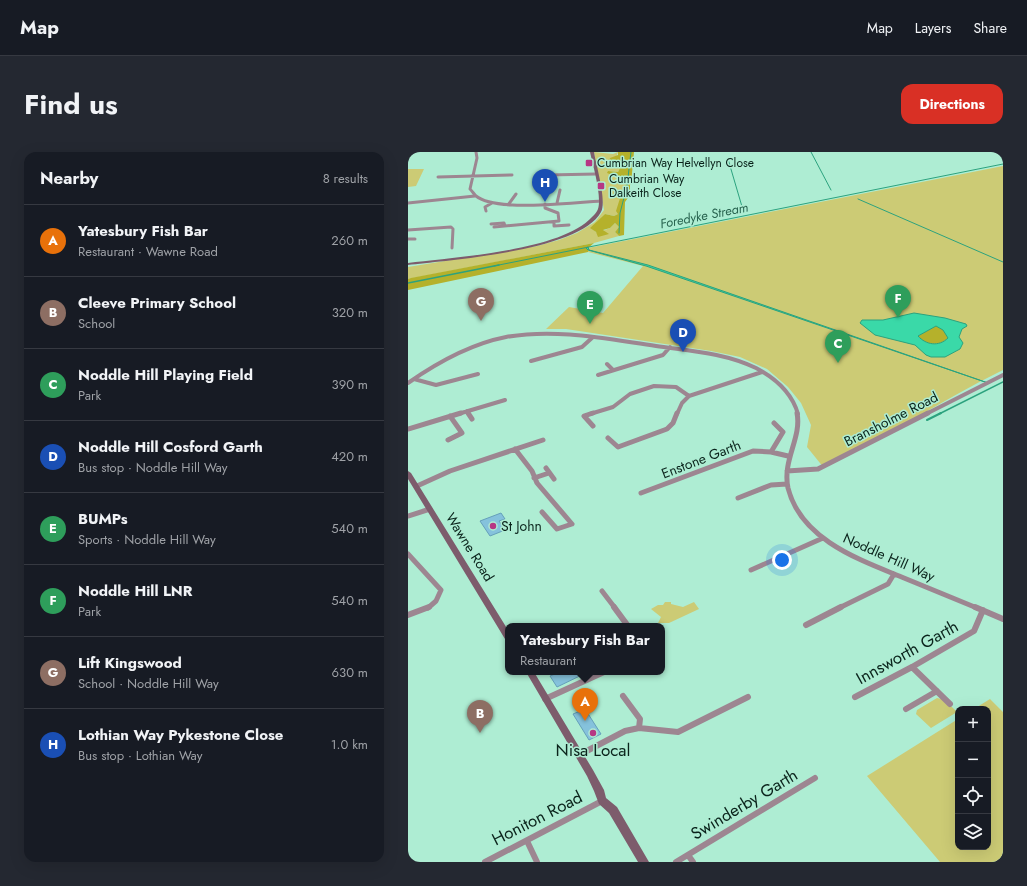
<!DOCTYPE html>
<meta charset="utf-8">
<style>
body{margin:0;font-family:Jost,sans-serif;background:#242831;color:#f1f3f6}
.controls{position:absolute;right:12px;bottom:12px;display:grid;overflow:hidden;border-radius:8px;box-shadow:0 4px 16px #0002}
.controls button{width:36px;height:36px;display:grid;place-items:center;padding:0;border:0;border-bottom:1px solid #363941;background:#171b24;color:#f1f3f6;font:20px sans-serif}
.you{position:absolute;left:374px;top:408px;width:14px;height:14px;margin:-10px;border:3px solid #fff;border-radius:50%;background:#1a73e8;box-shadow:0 0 0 6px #1a73e833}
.badge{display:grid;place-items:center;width:26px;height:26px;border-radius:50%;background:#d93025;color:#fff;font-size:13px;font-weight:700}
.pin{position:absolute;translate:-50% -33px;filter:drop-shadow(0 1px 2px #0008)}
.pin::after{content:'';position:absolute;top:21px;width:14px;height:12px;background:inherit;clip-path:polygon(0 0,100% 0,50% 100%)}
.popup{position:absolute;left:97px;top:471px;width:160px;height:52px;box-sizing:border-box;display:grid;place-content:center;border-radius:8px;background:#171b24;filter:drop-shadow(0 1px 3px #0005);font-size:13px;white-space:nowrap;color:#9ea1a6}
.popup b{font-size:15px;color:#f1f3f6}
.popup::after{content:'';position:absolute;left:50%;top:100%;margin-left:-8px;border:8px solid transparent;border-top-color:#171b24}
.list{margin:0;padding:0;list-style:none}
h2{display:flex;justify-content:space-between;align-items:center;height:52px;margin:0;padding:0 16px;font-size:17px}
h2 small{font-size:13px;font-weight:400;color:#9ea1a6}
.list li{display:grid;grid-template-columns:26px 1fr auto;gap:12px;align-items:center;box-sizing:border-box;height:72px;padding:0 16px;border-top:1px solid #363941}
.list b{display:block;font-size:15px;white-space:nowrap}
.list p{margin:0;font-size:13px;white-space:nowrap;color:#9ea1a6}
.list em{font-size:13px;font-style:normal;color:#9ea1a6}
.icon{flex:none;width:22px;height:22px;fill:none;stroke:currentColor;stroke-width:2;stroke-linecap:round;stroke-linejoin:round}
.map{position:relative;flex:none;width:595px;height:710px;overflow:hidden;border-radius:12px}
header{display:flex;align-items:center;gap:24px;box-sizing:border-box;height:56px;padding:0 20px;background:#171b24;border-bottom:1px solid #363941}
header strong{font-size:19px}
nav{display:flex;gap:22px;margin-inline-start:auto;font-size:14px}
.intro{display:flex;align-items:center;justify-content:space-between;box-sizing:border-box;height:96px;padding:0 24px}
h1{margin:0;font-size:28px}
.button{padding:10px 18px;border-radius:12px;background:#d93025;color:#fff;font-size:14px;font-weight:700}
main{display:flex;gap:24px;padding:0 24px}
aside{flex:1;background:#171b24;border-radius:12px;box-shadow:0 4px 16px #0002}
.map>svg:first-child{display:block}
.green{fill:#cccb75}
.forest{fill:#b5b12b}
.water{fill:#3ad9a8;stroke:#2ca27e;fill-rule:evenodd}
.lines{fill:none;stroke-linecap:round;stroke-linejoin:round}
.stream-far2{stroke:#2ca27e;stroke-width:1}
.stream-far1{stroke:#2ca27e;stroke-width:1.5}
.stream{stroke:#2ca27e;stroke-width:2}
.building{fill:#85c2dc;stroke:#65a0ba}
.street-far3{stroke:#9d8691;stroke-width:3}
.street-far2{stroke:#9d8691;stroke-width:4}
.street-far1{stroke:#9d8691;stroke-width:5}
.street{stroke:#9d8691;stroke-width:6}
.secondary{fill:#7d5c6c;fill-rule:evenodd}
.poi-dot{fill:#b63784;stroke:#aeedd3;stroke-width:1.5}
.labels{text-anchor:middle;stroke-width:3;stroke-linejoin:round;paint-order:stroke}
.far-poi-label{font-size:12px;fill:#0a231b;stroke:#aeedd3;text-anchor:start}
.far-water-label{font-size:13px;font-style:italic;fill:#28634f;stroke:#aeedd3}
.street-label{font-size:14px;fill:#0a231b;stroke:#aeedd3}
.poi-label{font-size:14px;fill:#0a231b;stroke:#aeedd3;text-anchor:start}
.near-street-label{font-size:17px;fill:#0a231b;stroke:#aeedd3}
.near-poi-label{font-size:17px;fill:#0a231b;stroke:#aeedd3}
</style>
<header>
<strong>Map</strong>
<nav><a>Map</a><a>Layers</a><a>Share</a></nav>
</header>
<div class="intro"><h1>Find us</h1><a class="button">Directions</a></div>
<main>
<aside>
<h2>Nearby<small>8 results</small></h2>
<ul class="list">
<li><span class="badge" style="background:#e8710a">A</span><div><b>Yatesbury Fish Bar</b><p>Restaurant · Wawne Road</p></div><em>260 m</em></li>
<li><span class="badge" style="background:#8d6e63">B</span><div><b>Cleeve Primary School</b><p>School</p></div><em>320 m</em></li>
<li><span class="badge" style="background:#2e9e5b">C</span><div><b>Noddle Hill Playing Field</b><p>Park</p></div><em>390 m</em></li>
<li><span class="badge" style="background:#1a4fb4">D</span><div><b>Noddle Hill Cosford Garth</b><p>Bus stop · Noddle Hill Way</p></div><em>420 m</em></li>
<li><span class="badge" style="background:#2e9e5b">E</span><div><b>BUMPs</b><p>Sports · Noddle Hill Way</p></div><em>540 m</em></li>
<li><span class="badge" style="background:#2e9e5b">F</span><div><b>Noddle Hill LNR</b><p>Park</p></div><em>540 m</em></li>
<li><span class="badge" style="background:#8d6e63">G</span><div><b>Lift Kingswood</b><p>School · Noddle Hill Way</p></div><em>630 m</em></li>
<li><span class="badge" style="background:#1a4fb4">H</span><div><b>Lothian Way Pykestone Close</b><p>Bus stop · Lothian Way</p></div><em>1.0 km</em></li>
</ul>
</aside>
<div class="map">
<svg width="595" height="710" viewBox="0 0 595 710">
<rect width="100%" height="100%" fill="#aeedd3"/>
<!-- green -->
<path class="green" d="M 186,0 L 205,2 L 210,0 L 206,12 L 213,14 L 210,20 L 200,19 L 219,24 L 216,31 L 223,32 C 214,37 210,51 210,62 L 206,64 L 197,62 L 183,76 L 189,81 L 202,76 L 207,71 L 211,75 L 207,80 L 211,84 L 186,91 L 0,127 L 0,115 L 129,94 L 151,88 L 169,81 L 187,70 L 196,58 Z
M 595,14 L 595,218 C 534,248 477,286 416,316 L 399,295 L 403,273 L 393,251 L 380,235 L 359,217 L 332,205 L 303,199 L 158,177 L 138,177 L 161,155 L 195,161 L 235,114 L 180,100 L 180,96 Z
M 0,17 L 16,17 L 8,34 L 0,35 Z
M 257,450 L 263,450 L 263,452 L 275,455 L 286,450 L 291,457 L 261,471 L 250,471 L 253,465 L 243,457 L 250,453 L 255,453 Z
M 529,546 L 537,548 L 549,560 L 523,576 L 508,562 L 509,558 Z
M 582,547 L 595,560 L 595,710 L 532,710 L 459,624 L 550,567 L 550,695 L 580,695 L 580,557 L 566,557 Z"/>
<!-- forest -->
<path class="forest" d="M 210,0 L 226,0 L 223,32 L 216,32 L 218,24 L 210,25 L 199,21 L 200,19 L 210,20 L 213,14 L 201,9 L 202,6 L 210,3 Z
M 222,33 L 222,43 L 217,50 L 216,83 L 211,84 L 207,80 L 211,75 L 207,71 L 202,76 L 195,78 L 201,82 L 190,85 L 188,80 L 182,76 L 197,62 L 206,64 L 210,62 L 208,59 L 213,43 L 216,40 L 215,34 Z
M 186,91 L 180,96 L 180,100 L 0,138 L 0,127 L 3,126 Z
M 528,174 C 534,176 538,180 540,186 C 531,195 518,193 510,184 Z"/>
<!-- water -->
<path class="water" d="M 180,95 L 181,98 L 240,113 L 580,231 L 238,114 L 180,98 L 178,96 Z
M 506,161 L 537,166 L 558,172 L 559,174 L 554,177 L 551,185 L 555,191 L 552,197 L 537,205 L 523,205 L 518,203 L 507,193 L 467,183 L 452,171 L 454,168 L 475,168 ZM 528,174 L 535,178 L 540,186 C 531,195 518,193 510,184 Z"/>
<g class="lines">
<!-- stream-far2 -->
<path class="stream-far2" d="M 403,0 L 423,38
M 320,7 L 335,58
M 450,47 L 595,110
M 211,81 L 212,61 L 219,34 L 223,0
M 86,114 L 595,12"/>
<!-- stream-far1 -->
<path class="stream-far1" d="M 0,131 L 91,113
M 531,262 L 595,230"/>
<!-- stream -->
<path class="stream" d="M 519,268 L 533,261"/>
</g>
<!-- building -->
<path class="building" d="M 93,361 L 97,367 L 91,369 L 97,378 L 82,384 L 72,369 Z
M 146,520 L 180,520 L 149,535 L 142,524 L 147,522 Z
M 177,557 L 193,582 L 181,588 L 165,562 Z"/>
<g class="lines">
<!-- street-far3 -->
<path class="street-far3" d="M 68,0 L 69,6 L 62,37 C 64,39 66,42 68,44 C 87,60 166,51 192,49
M 139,23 L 188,22
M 30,25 L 104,23
M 0,51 L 67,44
M 149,51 L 152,38
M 100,53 L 108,42
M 78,59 L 77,55 L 84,51
M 146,70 L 146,74 L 161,73
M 83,72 L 96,71 L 97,74
M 86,75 L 151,69 L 150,61 L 137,56 L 137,52
M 0,78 L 43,75 L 45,77 L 44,96
M 0,87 L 7,87"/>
<!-- street-far2 -->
<path class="street-far2" d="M 123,209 L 174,195 L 185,185
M 199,212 L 205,218
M 190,223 L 255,203 L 262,195
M 6,227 L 28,233 L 70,222
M 0,231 C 30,210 62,192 98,185 C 148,176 199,187 248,194 C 283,199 317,201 348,216 C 367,226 384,241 390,262
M 59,259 L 61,262
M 50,262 L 97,248
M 182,262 L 205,255 L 222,242 L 246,234 L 268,235 L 281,244
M 269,262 L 274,251 L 281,244 L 354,220
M 518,262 L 595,223"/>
<!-- street-far1 -->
<path class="street-far1" d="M 60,261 L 64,267
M 389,261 C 394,286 374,308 380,336 C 393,388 452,408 496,426 C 520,436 545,446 569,456
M 185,274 L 176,264 L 185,261
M 0,277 L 53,261
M 200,286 L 210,295 L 259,277 L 265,271 L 269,261
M 40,288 L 54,281 L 42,264
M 107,297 L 124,319 L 129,331 L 164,372 L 149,377 L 134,360
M 363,300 L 375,280 L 366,271
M 138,316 L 146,327
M 379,319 L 410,317 L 520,261
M 126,326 L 141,321
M 9,334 L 42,319 L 135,288
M 233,341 L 345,299 L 363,300 L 380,304
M 330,346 L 363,333 L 379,332
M 0,364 L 22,357
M 0,402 L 33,438 L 28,449 L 20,456
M 343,418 L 415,386
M 194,439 L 207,456
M 431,456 L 480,432 L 486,422"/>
<!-- street -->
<path class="street" d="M 206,455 L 220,474
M 567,455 L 595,467
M 0,463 L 21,455
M 398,473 L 433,455
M 504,515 L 542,552
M 215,544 L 232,567 L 231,576
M 447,545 L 504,515 L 566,479 L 575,458
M 137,547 L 196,520
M 498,557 L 529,539
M 171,603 L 217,579 L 231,576 L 270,580 L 340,545
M 119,689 L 129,710
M 280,703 L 285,710
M 77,710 L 194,649
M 268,710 L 407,626"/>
<!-- secondary -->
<path class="secondary" d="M 182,0 L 186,0 C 188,13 199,49 193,60 C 172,99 42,108 0,113 L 0,111 C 47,105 153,99 184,65 C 187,62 189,60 190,57 C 194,44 185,14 182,0 Z
M 0,319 L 3,321 L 100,478 L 100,488 L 97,487 L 0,327 Z
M 118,520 L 126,520 L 185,618 L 196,638 L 198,646 L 209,655 L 241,710 L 230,710 L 201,661 L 191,652 L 186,639 L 179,624 Z"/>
</g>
<!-- markers -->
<g class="poi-dot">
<rect x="177" y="7" width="8" height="8" rx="2"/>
<rect x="189" y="30" width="8" height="8" rx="2"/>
<circle cx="85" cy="374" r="4"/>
<circle cx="185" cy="581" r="4"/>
</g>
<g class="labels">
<!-- far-poi labels -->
<g class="far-poi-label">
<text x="189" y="15">Cumbrian Way Helvellyn Close</text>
<text x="201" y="31">Cumbrian Way<tspan x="201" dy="14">Dalkeith Close</tspan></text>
</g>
<!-- far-water labels -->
<g class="far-water-label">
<text transform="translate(296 63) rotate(-11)" y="5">Foredyke Stream</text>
</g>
<!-- street labels -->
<g class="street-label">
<text transform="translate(483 267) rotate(-27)" y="5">Bransholme Road</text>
<text transform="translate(293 307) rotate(-21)" y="5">Enstone Garth</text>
<text transform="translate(62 395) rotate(58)" y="5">Wawne Road</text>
<text transform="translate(481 405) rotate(24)" y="5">Noddle Hill Way</text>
</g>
<!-- poi labels -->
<g class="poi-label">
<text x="93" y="379">St John</text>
</g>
<!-- near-street labels -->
<g class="near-street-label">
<text transform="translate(499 500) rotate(-29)" y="6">Innsworth Garth</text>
<text transform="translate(336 652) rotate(-31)" y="6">Swinderby Garth</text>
<text transform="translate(129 666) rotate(-27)" y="6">Honiton Road</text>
</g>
<!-- near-poi labels -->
<g class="near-poi-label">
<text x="185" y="604">Nisa Local</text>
</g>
</g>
</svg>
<div class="controls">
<button>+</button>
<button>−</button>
<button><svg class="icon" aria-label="locate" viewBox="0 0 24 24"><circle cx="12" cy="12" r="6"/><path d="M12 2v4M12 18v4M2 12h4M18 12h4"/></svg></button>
<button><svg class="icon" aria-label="layers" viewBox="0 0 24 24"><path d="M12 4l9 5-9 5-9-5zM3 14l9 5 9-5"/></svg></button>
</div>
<div class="you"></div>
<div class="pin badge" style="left:177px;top:569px;background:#e8710a">A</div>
<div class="popup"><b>Yatesbury Fish Bar</b>Restaurant</div>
<div class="pin badge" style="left:72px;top:581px;background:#8d6e63">B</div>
<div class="pin badge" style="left:430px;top:211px;background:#2e9e5b">C</div>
<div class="pin badge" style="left:275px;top:200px;background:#1a4fb4">D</div>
<div class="pin badge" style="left:182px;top:172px;background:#2e9e5b">E</div>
<div class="pin badge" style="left:490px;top:166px;background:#2e9e5b">F</div>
<div class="pin badge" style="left:73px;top:169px;background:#8d6e63">G</div>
<div class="pin badge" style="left:137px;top:50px;background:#1a4fb4">H</div>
</div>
</main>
